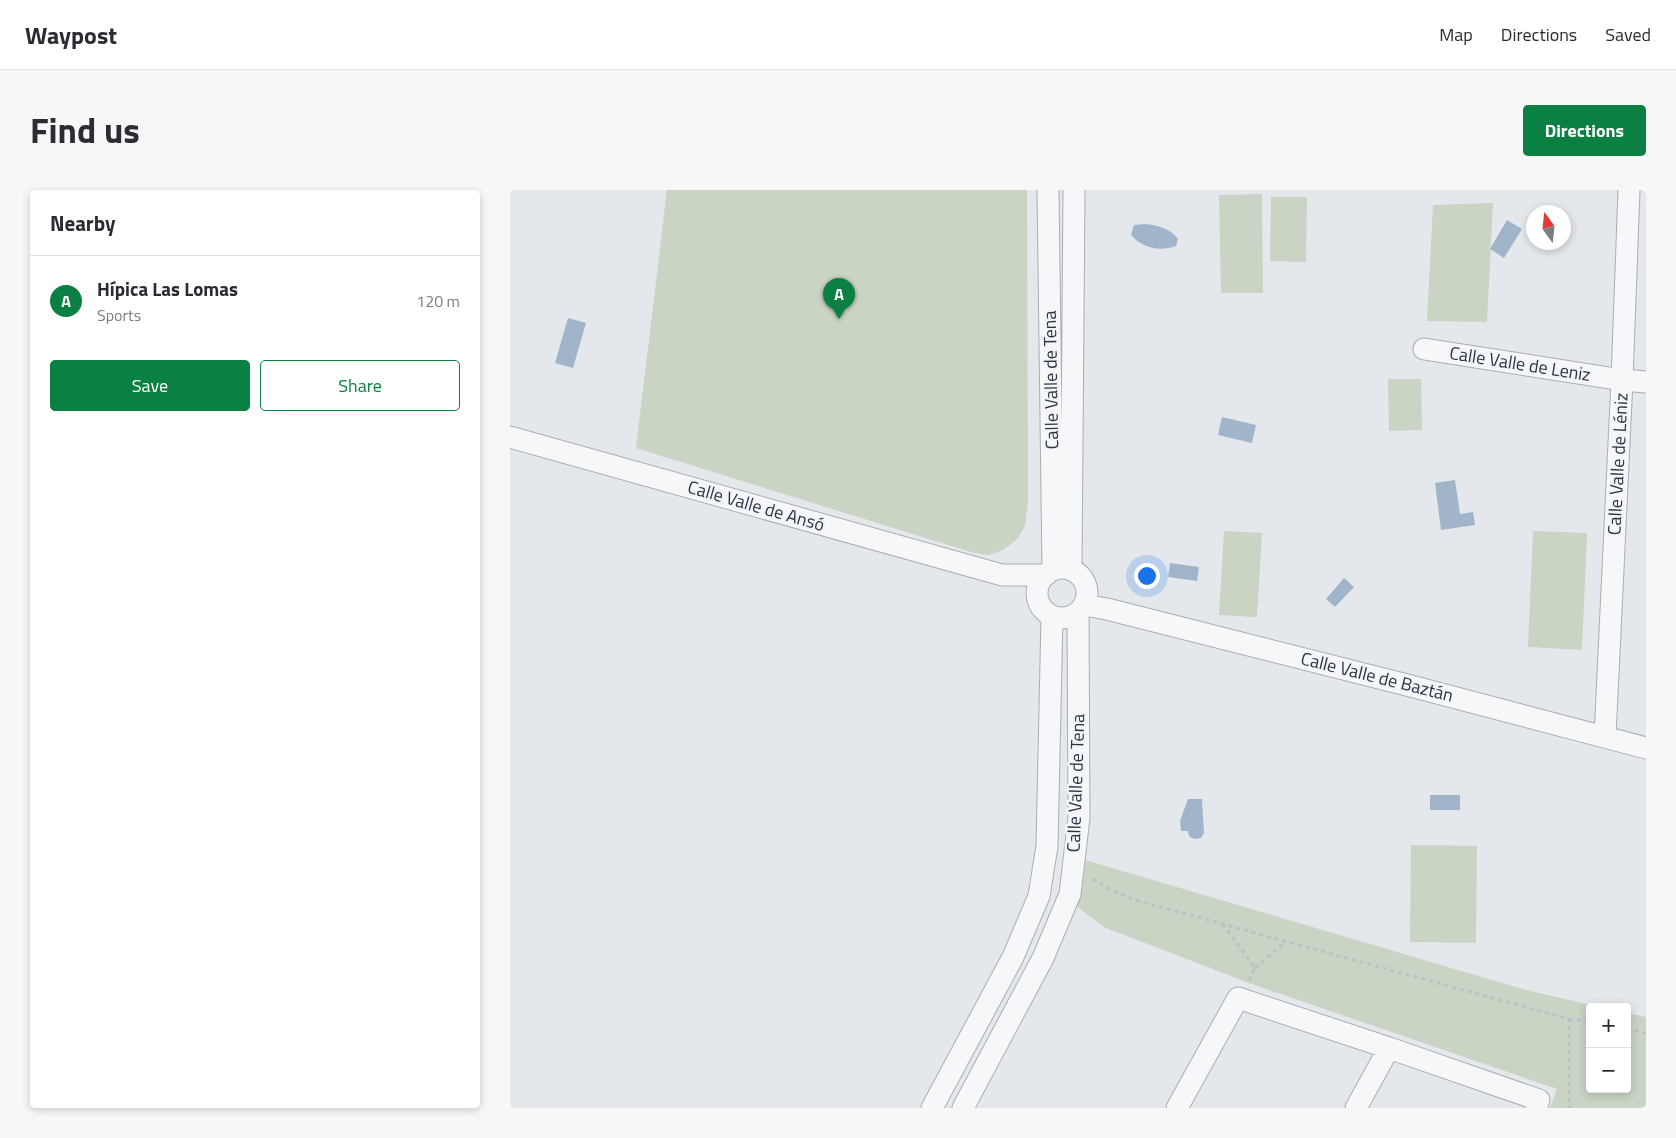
<!DOCTYPE html>
<meta charset="utf-8">
<style>
body{margin:0;font-family:"Titillium Web",sans-serif;background:#f7f7f7;color:#2b2b33}
.controls{position:absolute;right:15px;bottom:15px;display:grid;overflow:hidden;border-radius:5px;box-shadow:0 2px 8px #0003}
.controls button{width:45px;height:45px;display:grid;place-items:center;padding:0;border:0;border-bottom:1px solid #e1e1e2;background:#fff;color:#2b2b33;font:25px sans-serif}
.compass{position:absolute;left:1016px;top:15px;width:45px;height:45px;border-radius:50%;background:#fff;box-shadow:0 2px 8px #0003;rotate:345deg}
.you{position:absolute;left:636px;top:385px;width:18px;height:18px;margin:-12px;border:4px solid #fff;border-radius:50%;background:#1a73e8;box-shadow:0 0 0 8px #1a73e833}
.badge{display:grid;place-items:center;width:32px;height:32px;border-radius:50%;background:#0b8043;color:#fff;font-size:16px;font-weight:700}
.pin{position:absolute;translate:-50% -41px;filter:drop-shadow(0 1px 2px #0008)}
.pin::after{content:'';position:absolute;top:26px;width:18px;height:15px;background:inherit;clip-path:polygon(0 0,100% 0,50% 100%)}
.list{margin:0;padding:0;list-style:none}
h2{display:flex;justify-content:space-between;align-items:center;height:65px;margin:0;padding:0 20px;font-size:21px}
h2 small{font-size:16px;font-weight:400;color:#7c7c81}
.list li{display:grid;grid-template-columns:32px 1fr auto;gap:15px;align-items:center;box-sizing:border-box;height:90px;padding:0 20px;border-top:1px solid #e1e1e2}
.list b{display:block;font-size:19px;white-space:nowrap}
.list p{margin:0;font-size:16px;white-space:nowrap;color:#7c7c81}
.list em{font-size:16px;font-style:normal;color:#7c7c81}
.actions{display:flex;gap:10px;padding:15px 20px}
.actions a{flex:1;padding:11px 0;border:1px solid #0b8043;border-radius:5px;text-align:center;font-size:18px;color:#0b8043}
.actions .main{background:#0b8043;color:#fff}
.map{position:relative;flex:none;width:1136px;height:918px;overflow:hidden;border-radius:5px}
header{display:flex;align-items:center;gap:30px;box-sizing:border-box;height:70px;padding:0 25px;background:#fff;border-bottom:1px solid #e1e1e2}
header strong{font-size:24px}
nav{display:flex;gap:28px;margin-inline-start:auto;font-size:18px}
.intro{display:flex;align-items:center;justify-content:space-between;box-sizing:border-box;height:120px;padding:0 30px}
h1{margin:0;font-size:35px}
.button{padding:12px 22px;border-radius:5px;background:#0b8043;color:#fff;font-size:18px;font-weight:700}
main{display:flex;gap:30px;padding:0 30px}
aside{flex:1;background:#fff;border-radius:5px;box-shadow:0 2px 8px #0003}
.map>svg:first-child{display:block}
.green{fill:#c9d4c5}
.water{fill:#a0b5c9}
.lines{fill:none;stroke-linecap:round;stroke-linejoin:round}
.minor-casing{stroke:#a9aeb5;stroke-width:23}
.path{stroke:#bdc1c6;stroke-width:3;stroke-dasharray:4 4;stroke-linecap:butt}
.minor{stroke:#f6f7f9;stroke-width:21}
.labels{text-anchor:middle;stroke-width:5;stroke-linejoin:round;paint-order:stroke}
.street-label{font-size:18px;fill:#2c3543;stroke:#f3f5f8}
</style>
<header>
<strong>Waypost</strong>
<nav><a>Map</a><a>Directions</a><a>Saved</a></nav>
</header>
<div class="intro"><h1>Find us</h1><a class="button">Directions</a></div>
<main>
<aside>
<h2>Nearby<small></small></h2>
<ul class="list">
<li><span class="badge">A</span><div><b>Hípica Las Lomas</b><p>Sports</p></div><em>120 m</em></li>
</ul>
<div class="actions"><a class="main">Save</a><a>Share</a></div>
</aside>
<div class="map">
<svg width="1136" height="918" viewBox="0 0 1136 918">
<rect width="100%" height="100%" fill="#e4e7eb"/>
<!-- green -->
<path class="green" d="M 157,0 L 517,0 L 518,313 L 515,336 L 507,349 L 493,360 L 479,365 L 464,363 L 126,258 Z
M 752,4 L 753,103 L 711,103 L 709,5 Z
M 761,7 L 797,7 L 796,72 L 760,71 Z
M 983,13 L 977,132 L 917,131 L 923,15 Z
M 878,189 L 911,189 L 912,240 L 879,241 Z
M 714,341 L 752,343 L 747,427 L 709,425 Z
M 1023,341 L 1077,343 L 1072,460 L 1018,457 Z
M 901,655 L 967,656 L 966,753 L 900,752 Z
M 575,670 L 1016,800 L 1090,817 L 1080,817 L 1080,899 L 1117,899 L 1117,823 L 1136,827 L 1136,918 L 1040,918 L 1047,899 L 739,793 L 596,738 L 566,716 L 572,702 Z"/>
<!-- water -->
<path class="water" d="M 997,30 L 1012,39 L 994,68 L 980,59 Z
M 635,34 C 647,35 661,39 668,49 L 666,56 C 650,62 632,58 621,45 L 624,35 Z
M 58,128 L 76,133 L 63,178 L 45,173 Z
M 712,227 L 746,235 L 742,253 L 708,245 Z
M 945,290 L 950,324 L 963,322 L 965,335 L 931,340 L 925,293 Z
M 660,373 L 689,377 L 687,391 L 658,387 Z
M 834,388 L 844,397 L 825,417 L 816,409 Z
M 920,605 L 950,605 L 950,620 L 920,620 Z
M 678,609 L 692,609 L 694,643 L 691,648 C 686,649 683,650 679,646 L 678,641 L 671,641 L 670,631 Z"/>
<g class="lines">
<!-- minor casing -->
<g class="minor-casing">
<path id="minor" d="M 538,0 L 543,380
M 914,159 L 1112,190 L 1136,192
M 0,247 L 492,385 L 536,385
M527 403a25 25 0 1 1 50 0a25 25 0 1 1-50 0Z
M 561,380 L 564,0
M 574,415 L 597,419 L 897,495 L 1136,558
M 1095,547 L 1112,190 L 1119,0
M 422,918 L 503,767 L 529,706 L 537,656 L 542,426
M 453,918 L 533,768 L 560,704 L 569,628 L 568,422
M 667,918 L 728,808 L 879,858
M 846,918 L 879,858 L 1029,910 L 1026,918"/>
</g>
<!-- path -->
<path class="path" d="M 583,689 L 601,700 L 625,710 L 1059,829 L 1059,918
M 713,734 L 745,778 L 739,791
M 745,778 L 776,752
M 1059,829 L 1080,832
M 1117,839 L 1136,843"/>
<!-- minor -->
<use href="#minor" class="minor"/>
</g>
<g class="labels">
<!-- street labels -->
<g class="street-label">
<text transform="translate(1010 174) rotate(9)" y="6">Calle Valle de Leniz</text>
<text transform="translate(541 190) rotate(-91)" y="6">Calle Valle de Tena</text>
<text transform="translate(1108 274) rotate(-87)" y="6">Calle Valle de Léniz</text>
<text transform="translate(246 316) rotate(16)" y="6">Calle Valle de Ansó</text>
<text transform="translate(867 487) rotate(14)" y="6">Calle Valle de Baztán</text>
<text transform="translate(566 593) rotate(-88)" y="6">Calle Valle de Tena</text>
</g>
</g>
</svg>
<div class="controls">
<button>+</button>
<button>−</button>
</div>
<svg class="compass" viewBox="-18 -18 36 36"><path d="M0-13l5 13h-10z" fill="#e53935"/><path d="M0 13l5-13h-10z" fill="#7c7c81"/></svg>
<div class="you"></div>
<div class="pin badge" style="left:329px;top:129px">A</div>
</div>
</main>
